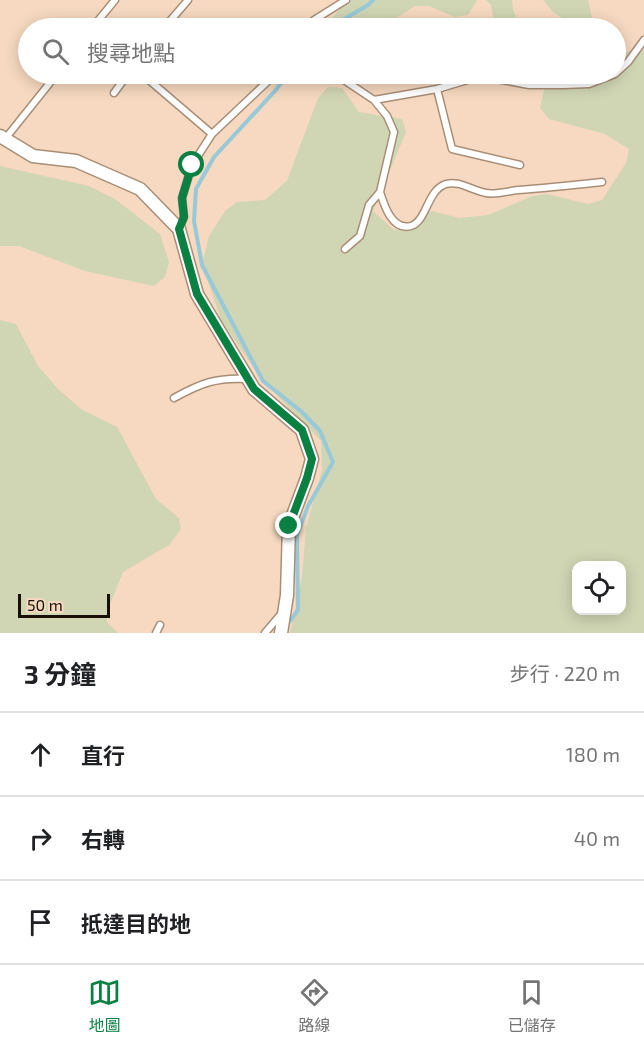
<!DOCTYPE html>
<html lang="zh-TW">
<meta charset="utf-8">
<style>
body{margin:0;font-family:"Exo 2","Noto Sans TC",sans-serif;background:#f6f6f6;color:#202124}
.controls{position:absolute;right:18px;bottom:18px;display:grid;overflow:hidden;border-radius:12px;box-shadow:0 3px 15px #0003}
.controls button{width:54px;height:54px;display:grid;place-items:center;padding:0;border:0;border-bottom:2px solid #e0e0e0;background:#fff;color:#202124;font:30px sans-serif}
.scale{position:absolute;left:18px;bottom:15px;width:92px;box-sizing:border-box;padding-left:6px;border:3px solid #190f07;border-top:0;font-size:16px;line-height:21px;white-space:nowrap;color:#190f07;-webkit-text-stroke:4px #f6d9c0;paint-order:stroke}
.stop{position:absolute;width:18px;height:18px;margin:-14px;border:4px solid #0b8043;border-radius:50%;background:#fff}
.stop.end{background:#0b8043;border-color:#fff;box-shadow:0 2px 6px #0008}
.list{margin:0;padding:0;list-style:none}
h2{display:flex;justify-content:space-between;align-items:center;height:78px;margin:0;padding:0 24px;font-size:26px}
h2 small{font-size:20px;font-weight:400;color:#757577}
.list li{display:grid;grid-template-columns:39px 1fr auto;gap:18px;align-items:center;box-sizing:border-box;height:84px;padding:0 24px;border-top:2px solid #e0e0e0}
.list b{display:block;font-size:22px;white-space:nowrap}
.list em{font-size:20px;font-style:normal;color:#757577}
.icon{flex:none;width:33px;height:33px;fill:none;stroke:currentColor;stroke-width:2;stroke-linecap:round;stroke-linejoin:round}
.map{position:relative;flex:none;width:644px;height:633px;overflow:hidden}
.search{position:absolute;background:#fff;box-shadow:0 3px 15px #0003;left:18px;right:18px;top:18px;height:66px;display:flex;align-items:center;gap:15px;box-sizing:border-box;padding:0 21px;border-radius:33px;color:#757577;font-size:22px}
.sheet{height:330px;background:#fff}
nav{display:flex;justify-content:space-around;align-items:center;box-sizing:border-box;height:84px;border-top:2px solid #e0e0e0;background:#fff;font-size:16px;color:#757577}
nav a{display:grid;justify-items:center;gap:3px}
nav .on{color:#0b8043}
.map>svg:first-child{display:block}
.green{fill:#d0d5b4;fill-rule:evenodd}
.water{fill:#97c9d8}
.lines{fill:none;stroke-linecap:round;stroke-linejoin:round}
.stream{stroke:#97c9d8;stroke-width:4}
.lane-casing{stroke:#a98e77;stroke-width:9}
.street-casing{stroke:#a98e77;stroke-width:15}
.lane{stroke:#fff;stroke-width:6}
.street{stroke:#fff;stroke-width:12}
.route{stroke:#0b8043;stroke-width:8}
</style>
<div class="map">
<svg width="644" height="633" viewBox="0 0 644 633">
<rect width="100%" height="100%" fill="#f6d9c0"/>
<!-- green -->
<path class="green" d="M 348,0 L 477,0 L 468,15 L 455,17 L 429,6 L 415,6 L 381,28 L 323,28 Z
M 486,0 L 512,0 L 513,10 L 522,28 L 495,28 L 491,5 Z
M 543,0 L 588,0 L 593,23 L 591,28 L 577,28 L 553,12 Z
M 639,49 L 644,51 L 644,633 L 290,633 L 302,577 L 306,528 L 322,470 L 321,441 L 262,380 L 221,320 L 202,264 L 209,236 L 225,211 L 237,202 L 265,200 L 287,181 L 318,98 L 328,87 L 342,88 L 359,112 L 402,119 L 406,132 L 373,211 L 394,230 L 408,227 L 418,216 L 432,211 L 459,218 L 488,215 L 533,196 L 547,194 L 588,204 L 602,200 L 626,163 L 629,149 L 605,134 L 549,119 L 540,108 L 546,80 L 558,74 L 616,74 L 616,60 L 625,52 ZM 576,566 L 622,566 L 622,610 L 576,610 Z
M 0,166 L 89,186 L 115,199 L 160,234 L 169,262 L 165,277 L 154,286 L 85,271 L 19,246 L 0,246 Z
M 0,320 L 16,324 L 38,366 L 58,389 L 81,409 L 117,427 L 156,499 L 179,518 L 181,529 L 169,545 L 123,572 L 107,612 L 107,622 L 118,633 L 0,633 Z"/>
<!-- water -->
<path class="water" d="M 371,74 L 433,74 C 418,83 382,91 371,74 Z"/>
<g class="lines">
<!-- stream -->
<path class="stream" d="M 329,28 L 368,5 L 373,0
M 287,625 L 298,610 L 297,535 L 308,506 L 333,462 L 320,431 L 302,412 L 263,381 L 202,265 L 194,221 L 196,189 L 214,157 L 275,91 L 288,74"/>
<!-- lane casing -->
<g class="lane-casing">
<path id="lane" d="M 92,28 L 115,0
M 164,28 L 188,0
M 307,28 L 314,20 L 346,0
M 616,73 L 628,62 L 644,40
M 142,74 L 212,134
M 335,74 L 374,100 L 387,116 L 394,132 L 380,192 L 369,205 L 360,236 L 345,249
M 437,89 L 452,149 L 520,165
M 114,93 L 128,74
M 374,100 L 437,89 L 481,76 L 529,85 L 563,85 L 589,84 L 615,74
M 5,139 L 57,74
M 380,192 C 384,205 392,231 411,226 C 427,221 427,190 446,184 C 459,180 473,191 486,193 C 496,195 508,191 518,190 C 546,188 574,185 602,182
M 179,229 L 184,217 L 182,198 L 192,165 L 212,134 L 267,82 L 273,74
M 174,398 C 201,383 217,377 248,379
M 156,633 L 160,625
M 265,633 L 282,613"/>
</g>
<!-- street casing -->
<g class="street-casing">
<path id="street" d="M 0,136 L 33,156 L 76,161 L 140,189 L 179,229 L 197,294 L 254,389 L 302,430 L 312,459 L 307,478 L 289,526 L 287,595 L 281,633"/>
</g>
<!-- lane -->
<use href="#lane" class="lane"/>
<!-- street -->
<use href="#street" class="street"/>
</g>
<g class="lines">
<!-- route -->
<path class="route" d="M 192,165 L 182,198 L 184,217 L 179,229 L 197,294 L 254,389 L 302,430 L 312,459 L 307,478 L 289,526"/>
</g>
</svg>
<div class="controls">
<button><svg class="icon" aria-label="locate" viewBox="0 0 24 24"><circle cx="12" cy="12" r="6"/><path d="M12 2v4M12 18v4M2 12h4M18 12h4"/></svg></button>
</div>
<div class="scale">50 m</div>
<div class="stop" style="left:192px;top:165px"></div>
<div class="stop end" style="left:289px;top:526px"></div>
<div class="search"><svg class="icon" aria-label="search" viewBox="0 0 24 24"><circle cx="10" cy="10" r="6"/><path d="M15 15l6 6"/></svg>搜尋地點</div>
</div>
<section class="sheet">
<h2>3 分鐘<small>步行 · 220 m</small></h2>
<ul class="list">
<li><svg class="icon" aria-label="ahead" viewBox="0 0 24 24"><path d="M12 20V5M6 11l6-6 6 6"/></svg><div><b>直行</b></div><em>180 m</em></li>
<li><svg class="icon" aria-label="right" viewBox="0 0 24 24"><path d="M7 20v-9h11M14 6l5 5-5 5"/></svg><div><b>右轉</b></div><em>40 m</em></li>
<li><svg class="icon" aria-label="arrive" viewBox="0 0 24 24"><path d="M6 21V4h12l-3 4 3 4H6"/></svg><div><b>抵達目的地</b></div></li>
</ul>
</section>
<nav>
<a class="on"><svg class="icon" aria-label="map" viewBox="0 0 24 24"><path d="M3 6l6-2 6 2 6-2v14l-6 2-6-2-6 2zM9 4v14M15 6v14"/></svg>地圖</a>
<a><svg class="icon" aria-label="directions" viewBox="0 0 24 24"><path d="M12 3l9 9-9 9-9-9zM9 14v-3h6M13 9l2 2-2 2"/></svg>路線</a>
<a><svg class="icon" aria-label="saved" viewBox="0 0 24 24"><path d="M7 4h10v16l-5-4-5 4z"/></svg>已儲存</a>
</nav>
